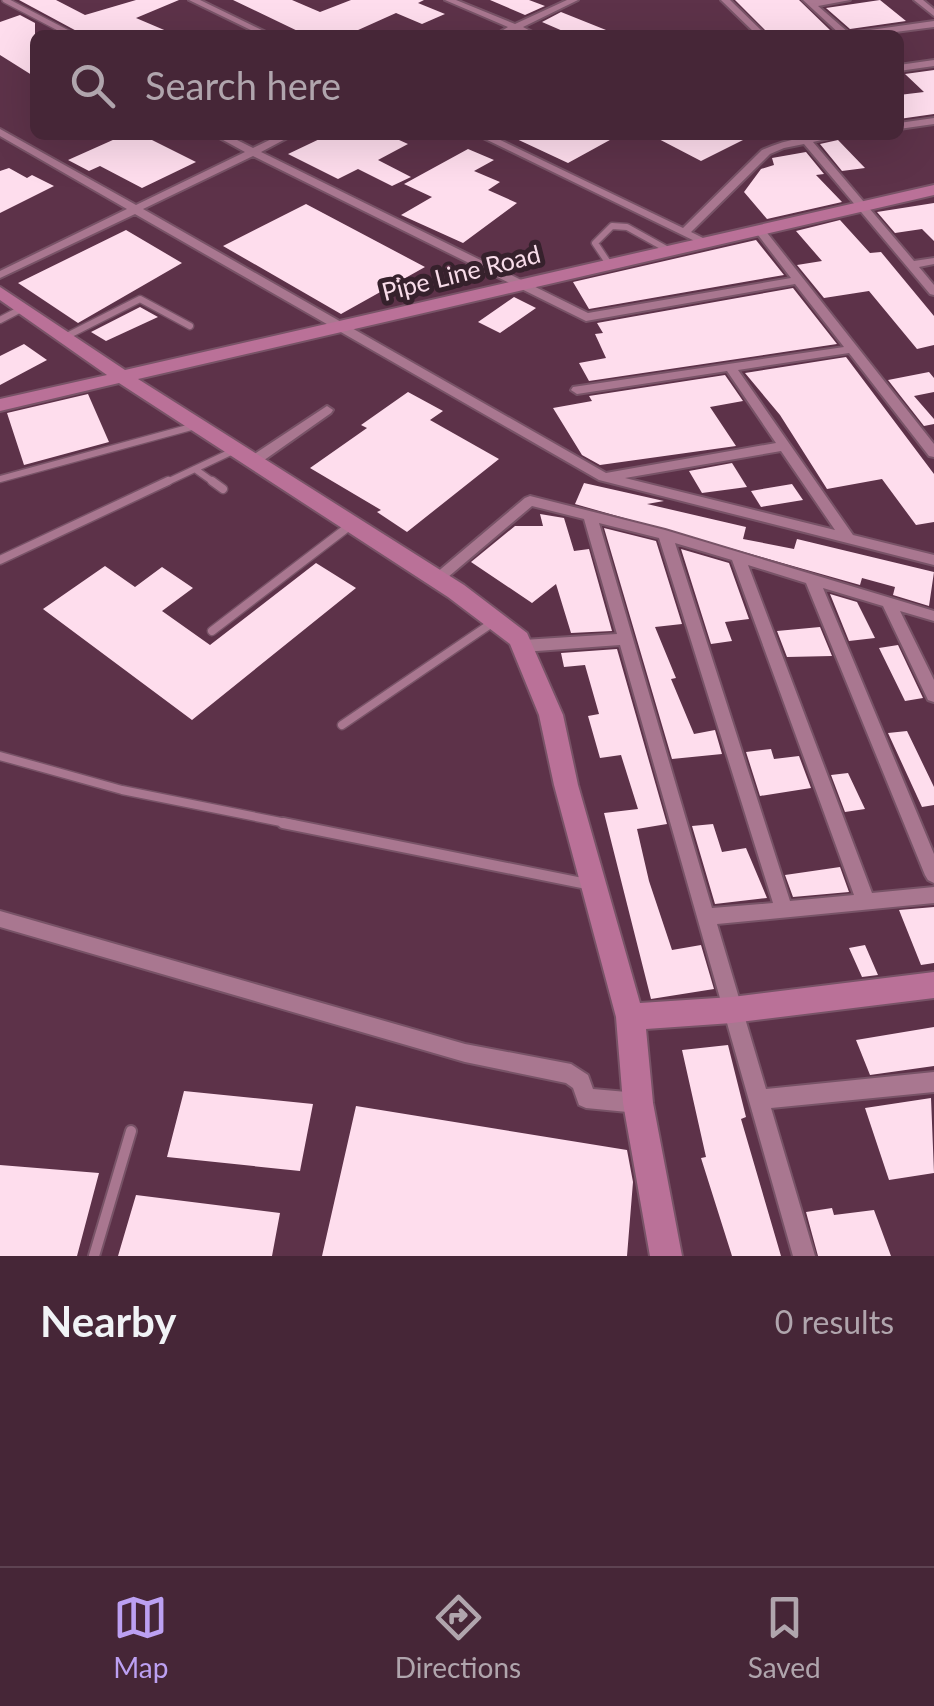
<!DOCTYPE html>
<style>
body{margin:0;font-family:Lato,sans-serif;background:#4d2e3f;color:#f1f3f6}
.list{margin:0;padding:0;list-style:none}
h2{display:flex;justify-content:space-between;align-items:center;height:130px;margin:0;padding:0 40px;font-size:42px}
h2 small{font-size:32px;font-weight:400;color:#b0a5ad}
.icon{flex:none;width:55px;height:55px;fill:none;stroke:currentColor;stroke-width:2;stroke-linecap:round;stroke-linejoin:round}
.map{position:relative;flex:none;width:934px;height:1256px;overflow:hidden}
.search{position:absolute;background:#462637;box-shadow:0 10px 40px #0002;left:30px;right:30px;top:30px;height:110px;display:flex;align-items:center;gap:25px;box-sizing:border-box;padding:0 35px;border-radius:15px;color:#b0a5ad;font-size:38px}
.sheet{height:310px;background:#462637}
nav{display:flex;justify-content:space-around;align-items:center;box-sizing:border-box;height:140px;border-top:2px solid #5e4352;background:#462637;font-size:28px;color:#b0a5ad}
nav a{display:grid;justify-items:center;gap:5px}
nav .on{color:#bca0f2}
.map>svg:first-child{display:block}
.building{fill:#fedded}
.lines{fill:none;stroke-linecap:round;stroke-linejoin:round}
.lane-far3-casing{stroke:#785367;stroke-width:8}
.lane-far2-casing{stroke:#785367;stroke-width:9}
.lane-far1-casing{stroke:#785367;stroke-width:11}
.lane-casing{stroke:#785367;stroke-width:14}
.street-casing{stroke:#785367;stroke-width:4}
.secondary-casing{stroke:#785367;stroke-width:4}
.lane-far3{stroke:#a97790;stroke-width:5}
.lane-far2{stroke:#a97790;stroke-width:6}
.lane-far1{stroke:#a97790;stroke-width:8}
.lane{stroke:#a97790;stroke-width:10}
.street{fill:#a97790;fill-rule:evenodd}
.secondary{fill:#ba7198;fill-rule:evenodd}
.labels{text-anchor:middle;stroke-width:10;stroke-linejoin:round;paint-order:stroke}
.far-street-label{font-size:25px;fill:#f8dce9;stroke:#36212c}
</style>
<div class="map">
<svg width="934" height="1256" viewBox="0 0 934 1256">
<rect width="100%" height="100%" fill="#5d3249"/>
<!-- building -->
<path class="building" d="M 19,0 L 56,0 L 85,15 L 136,0 L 179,0 L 136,18 L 176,35 L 84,35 Z
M 233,0 L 292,0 L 320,12 L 351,0 L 424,0 L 418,3 L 445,14 L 422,24 L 396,13 L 347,35 L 306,35 Z
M 490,0 L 529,0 L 545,6 L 525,15 Z
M 735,0 L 799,0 L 832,32 L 770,35 Z
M 880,0 L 906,21 L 850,29 L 826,8 Z
M 561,12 L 616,34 L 616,35 L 572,35 L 542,22 Z
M 20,15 L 35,23 L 35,77 L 0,55 L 0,22 Z
M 934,70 L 934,114 L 899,119 L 899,95 L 924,92 L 905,74 Z
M 124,135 L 142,135 L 196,162 L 142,188 L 100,166 L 89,171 L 68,160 Z
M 328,135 L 388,135 L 408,144 L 378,160 L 411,177 L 392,186 L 358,169 L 338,179 L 288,154 Z
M 508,135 L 619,135 L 568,163 Z
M 651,135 L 753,135 L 701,161 Z
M 838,140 L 865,168 L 842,171 L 820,144 Z
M 468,149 L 494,160 L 474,171 L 500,182 L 488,190 L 517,203 L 463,243 L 401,215 L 432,197 L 404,184 Z
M 806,152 L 824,174 L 816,175 L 842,202 L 767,219 L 744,192 L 761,169 L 774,165 L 772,158 Z
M 9,168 L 27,178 L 32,175 L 54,186 L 0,213 L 0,171 Z
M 934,203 L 934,241 L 922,229 L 895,233 L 877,212 Z
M 306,204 L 425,267 L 341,314 L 223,246 Z
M 840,220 L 870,253 L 881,252 L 934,316 L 934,345 L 917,349 L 869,291 L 824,298 L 797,265 L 822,261 L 796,231 Z
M 126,230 L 182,263 L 78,323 L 18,283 Z
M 756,240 L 784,275 L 589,309 L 573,282 Z
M 793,288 L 837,344 L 589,381 L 579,363 L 606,358 L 595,334 L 603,333 L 597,323 Z
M 514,297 L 536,308 L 500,333 L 478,322 Z
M 140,307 L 158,317 L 106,341 L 91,332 Z
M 24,344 L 47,360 L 0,385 L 0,356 Z
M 846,357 L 934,474 L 934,522 L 916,525 L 882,479 L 827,489 L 780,415 L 745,373 Z
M 929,372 L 934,378 L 934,392 L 914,396 L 934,419 L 934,424 L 924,426 L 888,380 Z
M 725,375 L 743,401 L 710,407 L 736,446 L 600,465 L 582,455 L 553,408 L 592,401 L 589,396 Z
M 408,392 L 443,411 L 430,420 L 499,459 L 407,532 L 377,512 L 381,510 L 310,468 L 367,428 L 361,425 Z
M 88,394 L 109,442 L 24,465 L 7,413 Z
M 732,463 L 747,487 L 702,493 L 689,471 Z
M 584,483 L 664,501 L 647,504 L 746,527 L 743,539 L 794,549 L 797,539 L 934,572 L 929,606 L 893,595 L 895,587 L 862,578 L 860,585 L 575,504 Z
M 792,484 L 803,500 L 761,507 L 751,491 Z
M 540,514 L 564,518 L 574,551 L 589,549 L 612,631 L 571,633 L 556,584 L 532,603 L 471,562 L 515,526 L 543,526 Z
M 604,528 L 656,541 L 682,624 L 655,627 L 676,678 L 671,679 L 694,734 L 715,730 L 722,754 L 672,759 Z
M 681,549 L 729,563 L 749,619 L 725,622 L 732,641 L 711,644 Z
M 316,563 L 356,588 L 192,720 L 43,609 L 105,566 L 135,587 L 162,567 L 193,588 L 162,611 L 210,645 Z
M 830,594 L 857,602 L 875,638 L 849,641 Z
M 820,627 L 832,656 L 787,657 L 777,631 Z
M 898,645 L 923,698 L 905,701 L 879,648 Z
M 617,649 L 667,824 L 637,829 L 649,881 L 672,950 L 701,945 L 714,989 L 651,999 L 604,813 L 638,809 L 621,755 L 600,758 L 588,716 L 599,714 L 585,665 L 564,667 L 561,653 Z
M 907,731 L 934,787 L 934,805 L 922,807 L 888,733 Z
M 771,749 L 774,759 L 799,756 L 811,788 L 760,796 L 746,752 Z
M 848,773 L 865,809 L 845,812 L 831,775 Z
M 713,824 L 722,852 L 746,848 L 767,898 L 715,904 L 692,826 Z
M 840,867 L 849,892 L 793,897 L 785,875 Z
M 934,907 L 934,963 L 921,965 L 899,910 Z
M 865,945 L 878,975 L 862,977 L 849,948 Z
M 934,1027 L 934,1066 L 870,1075 L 856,1040 Z
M 728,1045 L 746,1117 L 741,1119 L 781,1256 L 732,1256 L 701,1158 L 706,1157 L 682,1050 Z
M 184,1091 L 313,1104 L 300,1171 L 167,1157 Z
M 931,1098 L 934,1173 L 889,1180 L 865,1108 Z
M 356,1106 L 627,1150 L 633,1182 L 627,1256 L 322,1256 Z
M 0,1165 L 99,1173 L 77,1256 L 0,1256 Z
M 136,1195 L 280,1213 L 272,1256 L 118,1256 Z
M 832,1208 L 834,1215 L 874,1210 L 891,1256 L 818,1256 L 806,1212 Z"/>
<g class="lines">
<!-- lane-far3 casing -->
<g class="lane-far3-casing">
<path id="lane-far3" d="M 5,0 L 72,35"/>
</g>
<!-- lane-far2 casing -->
<g class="lane-far2-casing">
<path id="lane-far2" d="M 609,264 L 595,243 L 612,226 L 627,227 L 670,251
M 0,320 L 23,308
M 65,337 L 140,299 L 190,326
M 195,469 L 216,484
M 0,479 L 195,426
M 163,484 L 233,451"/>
</g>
<!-- lane-far1 casing -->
<g class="lane-far1-casing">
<path id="lane-far1" d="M 212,481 L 223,489
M 0,560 L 168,481
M 212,631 L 352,524
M 342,725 L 495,621
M 0,756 L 122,790 L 296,825"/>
</g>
<!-- lane casing -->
<g class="lane-casing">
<path id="lane" d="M 283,823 L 587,884
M 94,1256 L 131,1131"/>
</g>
<!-- street casing -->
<g class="street-casing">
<path id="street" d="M 189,0 L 200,0 L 272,35 L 261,35 Z
M 445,0 L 456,0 L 515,24 L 567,0 L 578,0 L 523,27 L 538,35 L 526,35 L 516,31 L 506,35 L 495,35 L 508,27 Z
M 721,0 L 730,0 L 766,35 L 757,35 Z
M 803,0 L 850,0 L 818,6 L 849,33 L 934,21 L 934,27 L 872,35 L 841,35 Z
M 914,0 L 923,0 L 934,9 L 934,16 Z
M 934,60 L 934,66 L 899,71 L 899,65 Z
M 934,118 L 934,124 L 899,129 L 899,123 Z
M 0,129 L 136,205 L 245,152 L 214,135 L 227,135 L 253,148 L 280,135 L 293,135 L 261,152 L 588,313 L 791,278 L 755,231 L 764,229 L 934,444 L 934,457 L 929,456 L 849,353 L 738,370 L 853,535 L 934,555 L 934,565 L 599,480 L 135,214 L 0,278 L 0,271 L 127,209 L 0,136 ZM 253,156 L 586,321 L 795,284 L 844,347 L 573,387 L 571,390 L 577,394 L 727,371 L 776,443 L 606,473 L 143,209 ZM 781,451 L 835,530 L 625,478 Z
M 477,135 L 490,135 L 683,228 L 762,150 C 789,138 814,135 843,135 L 813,142 L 914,261 L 934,258 L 934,264 L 919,267 L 934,285 L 934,295 L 930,294 L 804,144 L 784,148 L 770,154 L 691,232 L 709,241 L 709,245 L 705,246 Z
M 327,406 L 333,410 L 331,413 L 260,463 L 250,463 L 248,460 L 250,457 Z
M 530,496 L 665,530 L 934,611 L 934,621 L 900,611 L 934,680 L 934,702 L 928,700 L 883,606 L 823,588 L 934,854 L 934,883 L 928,880 L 925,875 L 806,583 L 748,565 L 872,893 L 934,887 L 934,903 L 717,924 L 766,1089 L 934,1072 L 934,1092 L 771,1108 L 815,1256 L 793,1256 L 620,645 L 523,652 L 518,650 L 515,646 L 518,642 L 523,640 L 617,634 L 584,519 L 532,506 L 441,583 L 436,584 L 429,579 L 525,498 ZM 599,523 L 659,538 L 773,903 L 712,908 ZM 675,543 L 732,560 L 854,895 L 790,901 Z
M 0,911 L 465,1044 L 571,1064 L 588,1075 L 593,1089 L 638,1093 L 645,1096 L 648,1103 L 645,1110 L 638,1113 L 586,1108 L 579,1105 L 573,1088 L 566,1083 L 465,1062 L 0,927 Z"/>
</g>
<!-- secondary casing -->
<g class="secondary-casing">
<path id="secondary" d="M 934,185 L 934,195 L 138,379 L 464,585 L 527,633 L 563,715 L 578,785 L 640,1003 L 732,997 L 934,972 L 934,998 L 732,1023 L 646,1029 L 653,1103 L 682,1256 L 650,1256 L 623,1103 L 616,1017 L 554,785 L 539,715 L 510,644 L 448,597 L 119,383 L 0,411 L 0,399 L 107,375 L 0,300 L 0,287 L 125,370 Z"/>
</g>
<!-- lane-far3 -->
<use href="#lane-far3" class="lane-far3"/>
<!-- lane-far2 -->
<use href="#lane-far2" class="lane-far2"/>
<!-- lane-far1 -->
<use href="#lane-far1" class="lane-far1"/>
<!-- lane -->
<use href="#lane" class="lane"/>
<!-- street -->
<use href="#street" class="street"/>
<!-- secondary -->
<use href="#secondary" class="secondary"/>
</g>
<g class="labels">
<!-- far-street labels -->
<g class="far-street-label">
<text transform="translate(461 273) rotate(-14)" y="9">Pipe Line Road</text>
</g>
</g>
</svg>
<div class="search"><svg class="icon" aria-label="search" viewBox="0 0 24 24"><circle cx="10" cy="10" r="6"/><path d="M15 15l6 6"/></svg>Search here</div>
</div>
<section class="sheet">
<h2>Nearby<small>0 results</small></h2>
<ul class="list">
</ul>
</section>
<nav>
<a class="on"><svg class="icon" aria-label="map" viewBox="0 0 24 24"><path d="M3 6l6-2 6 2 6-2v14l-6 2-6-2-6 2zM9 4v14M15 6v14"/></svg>Map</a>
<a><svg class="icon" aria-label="directions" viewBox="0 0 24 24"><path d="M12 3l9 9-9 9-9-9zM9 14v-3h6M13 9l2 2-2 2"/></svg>Directions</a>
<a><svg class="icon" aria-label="saved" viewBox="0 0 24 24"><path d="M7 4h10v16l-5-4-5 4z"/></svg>Saved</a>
</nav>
